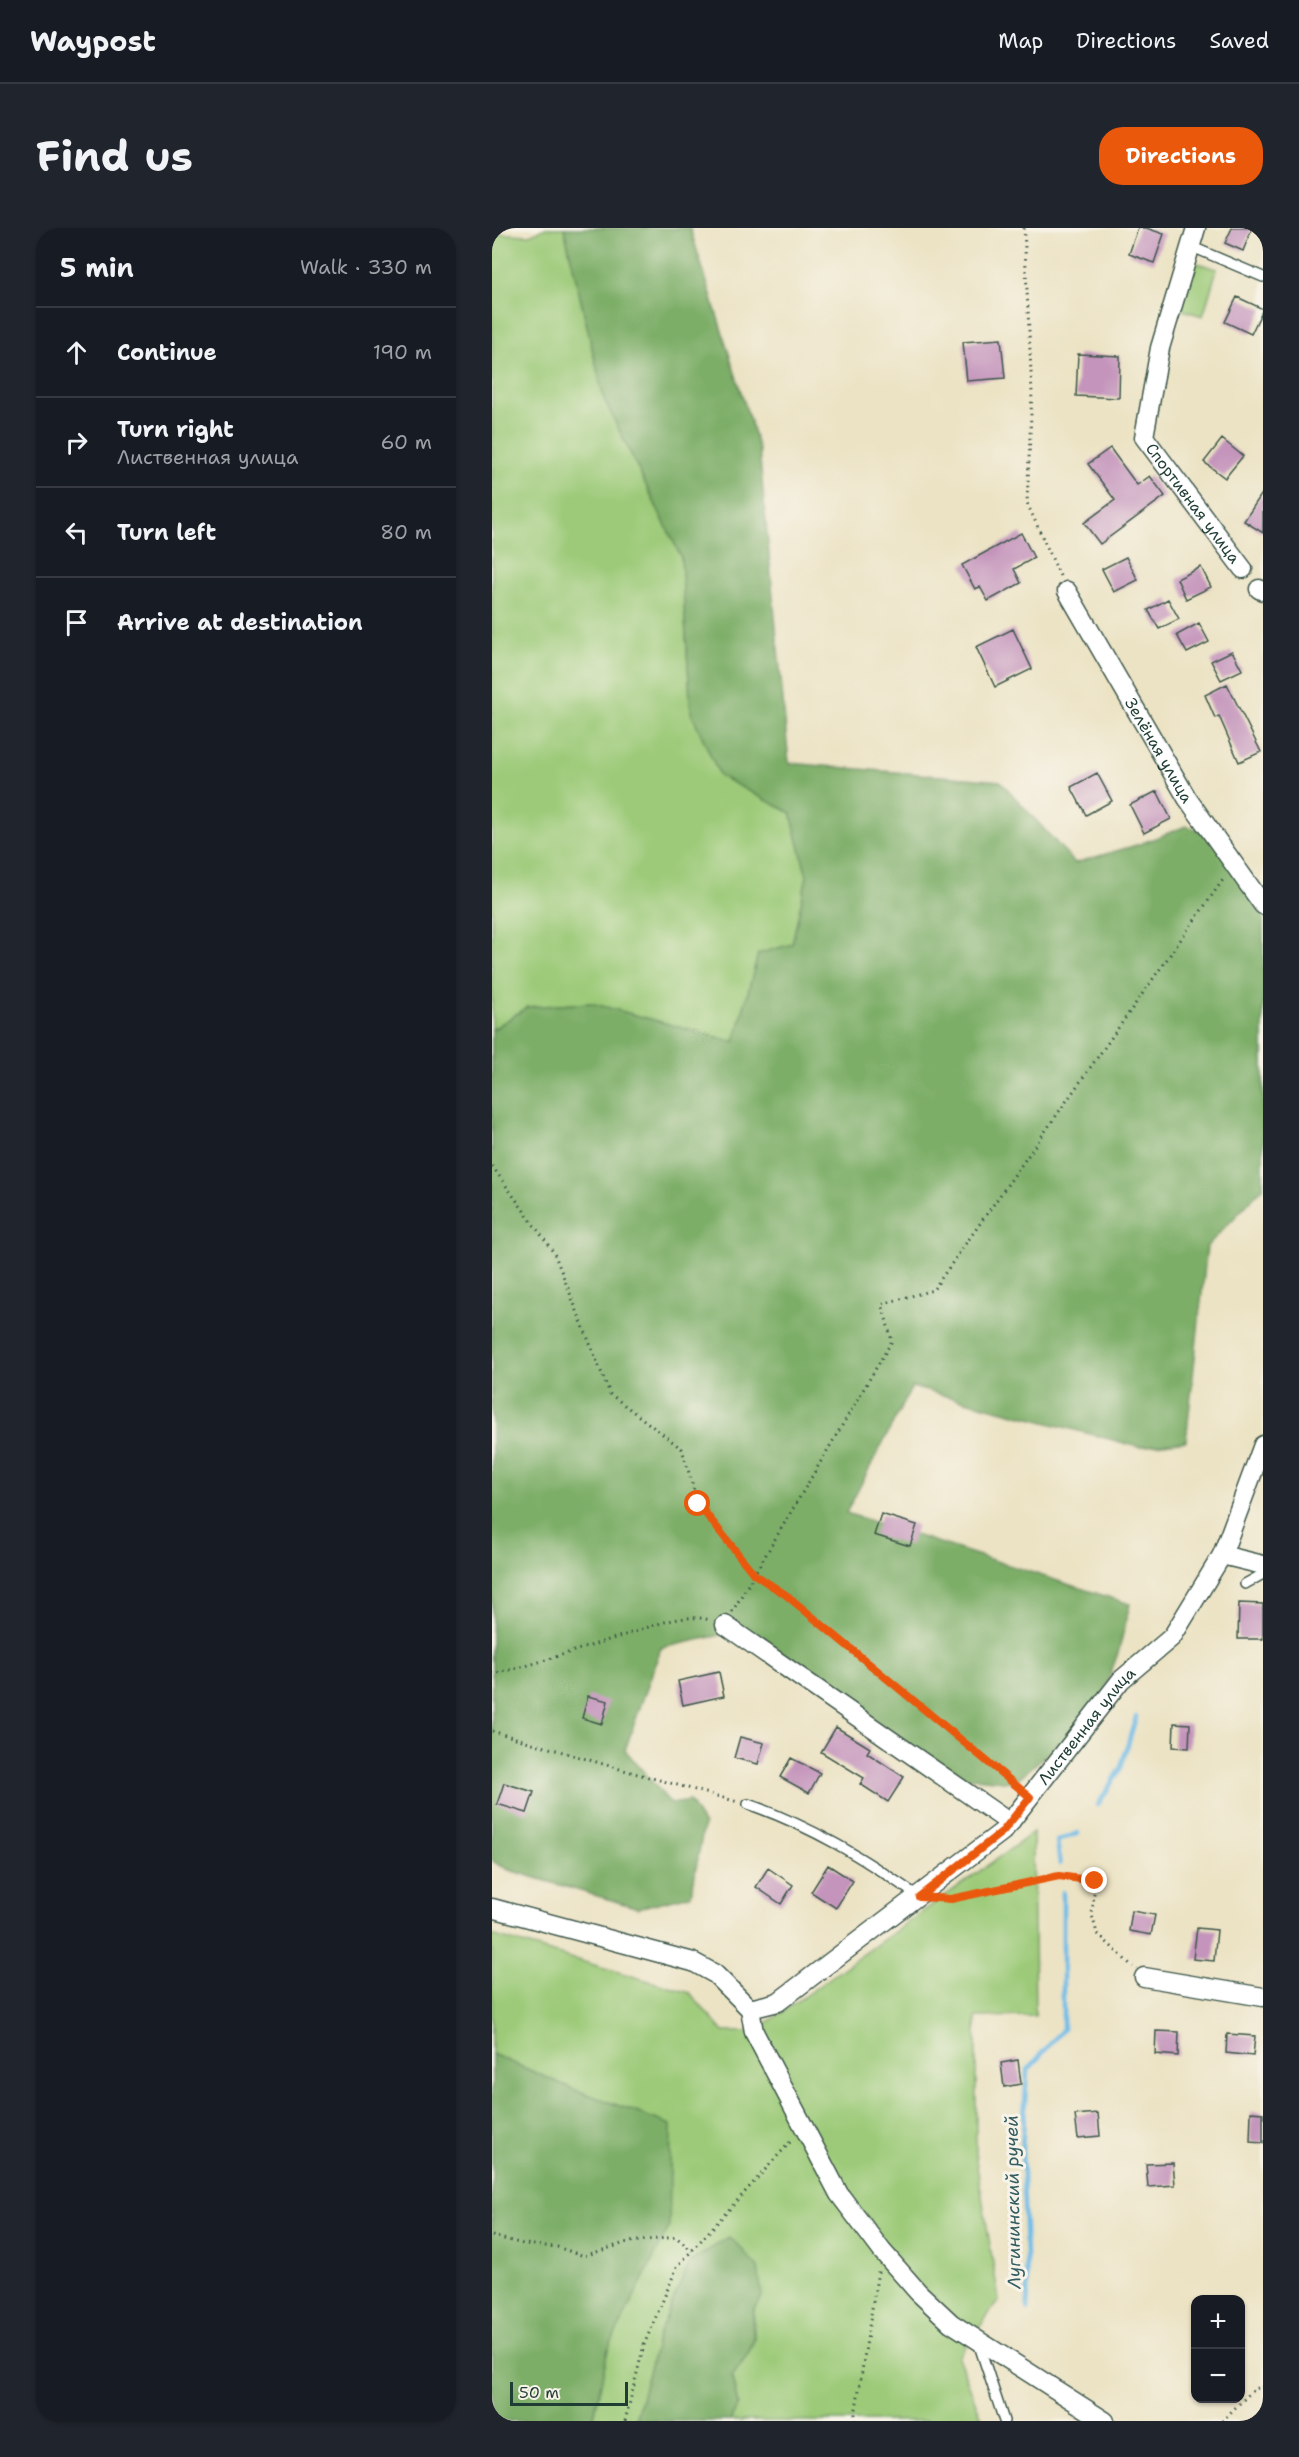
<!DOCTYPE html>
<meta charset="utf-8">
<style>
body{margin:0;font-family:"Shantell Sans",sans-serif;background:#20242c;color:#f1f3f6}
.controls{position:absolute;right:18px;bottom:18px;display:grid;overflow:hidden;border-radius:12px;box-shadow:0 2px 4px #0004}
.controls button{width:54px;height:54px;display:grid;place-items:center;padding:0;border:0;border-bottom:2px solid #363941;background:#171b24;color:#f1f3f6;font:30px sans-serif}
.scale{position:absolute;left:18px;bottom:15px;width:118px;box-sizing:border-box;padding-left:6px;border:3px solid #1f3d34;border-top:0;font-size:16px;line-height:21px;white-space:nowrap;color:#1f3d34;-webkit-text-stroke:4px #f7f3e8;paint-order:stroke}
.stop{position:absolute;width:18px;height:18px;margin:-14px;border:4px solid #ea580c;border-radius:50%;background:#fff}
.stop.end{background:#ea580c;border-color:#fff;box-shadow:0 2px 6px #0008}
.list{margin:0;padding:0;list-style:none}
h2{display:flex;justify-content:space-between;align-items:center;height:78px;margin:0;padding:0 24px;font-size:26px}
h2 small{font-size:20px;font-weight:400;color:#9ea1a6}
.list li{display:grid;grid-template-columns:39px 1fr auto;gap:18px;align-items:center;box-sizing:border-box;height:90px;padding:0 24px;border-top:2px solid #363941}
.list b{display:block;font-size:22px;white-space:nowrap}
.list p{margin:0;font-size:20px;white-space:nowrap;color:#9ea1a6}
.list em{font-size:20px;font-style:normal;color:#9ea1a6}
.icon{flex:none;width:33px;height:33px;fill:none;stroke:currentColor;stroke-width:2;stroke-linecap:round;stroke-linejoin:round}
.map{position:relative;flex:none;width:771px;height:2193px;overflow:hidden;border-radius:24px}
header{display:flex;align-items:center;gap:36px;box-sizing:border-box;height:84px;padding:0 30px;background:#171b24;border-bottom:2px solid #363941}
header strong{font-size:28px}
nav{display:flex;gap:33px;margin-inline-start:auto;font-size:21px}
.intro{display:flex;align-items:center;justify-content:space-between;box-sizing:border-box;height:144px;padding:0 36px}
h1{margin:0;font-size:42px}
.button{padding:15px 27px;border-radius:24px;background:#ea580c;color:#fff;font-size:21px;font-weight:700}
main{display:flex;gap:36px;padding:0 36px}
aside{flex:1;background:#171b24;border-radius:24px;box-shadow:0 2px 4px #0004}
.map>svg:first-child{display:block}
.green{fill:#9cca78;stroke:#5e8456;stroke-width:1.5}
.forest{fill:#7dae68;stroke:#4e764e;stroke-width:1.5}
.lines{fill:none;stroke-linecap:round;stroke-linejoin:round}
.stream{stroke:#6ebce8;stroke-width:4.5}
.building{fill:#c494bc}
.service-casing{stroke:#3e564a;stroke-width:12}
.minor-casing{stroke:#3e564a;stroke-width:21}
.path{stroke:#3e564a;stroke-width:3;stroke-dasharray:1.5 4.5;stroke-linecap:butt}
.service{stroke:#fff;stroke-width:9}
.minor{stroke:#fff;stroke-width:18}
.route{stroke:#ea580c;stroke-width:8}
.labels{text-anchor:middle;stroke-width:6;stroke-linejoin:round;paint-order:stroke}
.street-label{font-size:16px;fill:#1f3d34;stroke:#f7f3e8}
.water-label{font-size:18px;font-style:italic;fill:#335d61;stroke:#f7f3e8}
</style>
<header>
<strong>Waypost</strong>
<nav><a>Map</a><a>Directions</a><a>Saved</a></nav>
</header>
<div class="intro"><h1>Find us</h1><a class="button">Directions</a></div>
<main>
<aside>
<h2>5 min<small>Walk · 330 m</small></h2>
<ul class="list">
<li><svg class="icon" aria-label="ahead" viewBox="0 0 24 24"><path d="M12 20V5M6 11l6-6 6 6"/></svg><div><b>Continue</b></div><em>190 m</em></li>
<li><svg class="icon" aria-label="right" viewBox="0 0 24 24"><path d="M7 20v-9h11M14 6l5 5-5 5"/></svg><div><b>Turn right</b><p>Лиственная улица</p></div><em>60 m</em></li>
<li><svg class="icon" aria-label="left" viewBox="0 0 24 24"><path d="M17 20v-9H6M10 6l-5 5 5 5"/></svg><div><b>Turn left</b></div><em>80 m</em></li>
<li><svg class="icon" aria-label="arrive" viewBox="0 0 24 24"><path d="M6 21V4h12l-3 4 3 4H6"/></svg><div><b>Arrive at destination</b></div></li>
</ul>
</aside>
<div class="map">
<svg width="771" height="2193" viewBox="0 0 771 2193">
<rect width="100%" height="100%" fill="#f7f3e8"/>
<filter id="ink" filterUnits="userSpaceOnUse"><feTurbulence type="fractalNoise" baseFrequency=".0167" numOctaves="2"/><feDisplacementMap in="SourceGraphic" scale="12" xChannelSelector="R" yChannelSelector="G"/><feConvolveMatrix kernelMatrix="1 2 1 2 8 2 1 2 1" color-interpolation-filters="sRGB"/></filter>
<filter id="wash" filterUnits="userSpaceOnUse"><feTurbulence type="fractalNoise" baseFrequency=".008" numOctaves="4" result="noise"/><feDisplacementMap in="SourceGraphic" scale="24" xChannelSelector="R" yChannelSelector="G"/><feGaussianBlur stdDeviation="1.35" result="paint"/><feColorMatrix in="noise" values="0 0 0 0 0 0 0 0 0 0 0 0 0 0 0 0 0 1.4 0 .05"/><feComposite in="paint" operator="in"/></filter>
<g filter="url(#wash)">
<rect width="100%" height="100%" fill="#ece3c4"/>
<!-- green -->
<path class="green" d="M 54,0 L 72,0 L 112,171 L 189,329 L 199,484 L 228,548 L 299,585 L 315,648 L 300,716 L 266,726 L 243,814 L 98,775 L 35,779 L 0,802 L 0,5 L 37,7 Z
M 702,34 L 725,41 L 711,88 L 687,81 Z
M 541,1605 L 543,1788 L 484,1789 L 484,1932 L 507,2072 L 466,2129 L 491,2193 L 238,2193 L 246,2177 L 240,2149 C 247,2138 260,2125 262,2111 C 263,2102 261,2091 262,2081 L 198,2034 L 166,2108 L 143,2193 L 101,2193 L 116,2121 L 176,1999 L 79,1860 L 0,1826 L 0,1707 L 198,1765 L 231,1804 L 262,1804 Z"/>
<!-- forest -->
<path class="forest" d="M 72,0 L 198,0 L 267,222 L 297,535 L 508,553 L 583,635 L 648,616 L 694,598 L 727,607 L 751,656 L 771,689 L 771,960 L 715,1018 L 694,1213 L 647,1219 L 420,1159 L 354,1285 L 638,1376 L 627,1422 L 604,1485 L 522,1554 L 461,1548 L 252,1402 L 169,1420 L 133,1522 L 179,1576 L 197,1573 L 212,1597 L 199,1667 L 146,1680 L 17,1642 L 0,1633 L 0,802 L 35,779 L 99,775 L 243,814 L 266,726 L 300,716 L 315,648 L 299,585 L 228,548 L 199,484 L 189,329 L 112,171 Z
M 0,1826 L 79,1860 L 179,1897 L 177,1999 L 116,2121 L 101,2193 L 0,2193 Z
M 237,2009 L 247,2018 L 266,2040 L 270,2069 L 262,2081 L 260,2096 L 262,2111 L 257,2124 L 240,2149 L 246,2177 L 238,2193 L 143,2193 L 166,2108 L 198,2034 Z"/>
<g class="lines">
<!-- stream -->
<path class="stream" d="M 606,1577 L 629,1539 L 644,1489
M 568,1636 L 565,1613 L 586,1605
M 536,2082 L 530,1921 L 535,1843 L 571,1801 L 571,1664"/>
</g>
<g id="blocks">
<!-- building -->
<path class="building" d="M 646,0 L 654,0 L 672,6 L 662,35 L 637,26 Z
M 740,0 L 760,0 L 751,23 L 733,15 Z
M 745,69 L 771,81 L 759,106 L 733,94 Z
M 509,111 L 513,150 L 475,153 L 471,114 Z
M 586,126 L 628,128 L 627,170 L 584,168 Z
M 730,211 L 751,228 L 733,250 L 712,234 Z
M 618,220 L 645,257 L 658,248 L 673,268 L 608,316 L 592,295 L 623,272 L 596,236 Z
M 771,264 L 771,305 L 752,293 Z
M 529,305 L 542,330 L 522,341 L 529,355 L 496,373 L 488,359 L 483,361 L 470,337 Z
M 634,329 L 646,352 L 622,364 L 610,341 Z
M 709,339 L 719,359 L 694,371 L 685,351 Z
M 676,371 L 687,391 L 667,401 L 656,382 Z
M 707,395 L 717,414 L 695,425 L 685,407 Z
M 521,401 L 540,441 L 503,459 L 484,419 Z
M 740,423 L 750,442 L 729,452 L 719,433 Z
M 735,456 L 769,524 L 747,534 L 727,488 L 723,490 L 713,467 Z
M 605,545 L 620,573 L 594,587 L 579,559 Z
M 665,563 L 679,591 L 652,605 L 638,577 Z
M 389,1286 L 425,1297 L 418,1318 L 382,1307 Z
M 747,1375 L 771,1376 L 771,1411 L 746,1411 Z
M 227,1444 L 232,1468 L 191,1477 L 186,1453 Z
M 96,1468 L 116,1473 L 110,1496 L 90,1490 Z
M 682,1495 L 698,1496 L 697,1520 L 681,1519 Z
M 344,1499 L 378,1520 L 375,1525 L 412,1549 L 396,1574 L 368,1556 L 372,1550 L 329,1524 Z
M 248,1509 L 272,1515 L 266,1536 L 242,1530 Z
M 299,1530 L 328,1545 L 317,1565 L 288,1549 Z
M 12,1555 L 42,1564 L 35,1585 L 5,1576 Z
M 336,1637 L 361,1653 L 344,1680 L 319,1664 Z
M 276,1640 L 301,1657 L 289,1676 L 264,1659 Z
M 640,1683 L 663,1687 L 659,1707 L 637,1703 Z
M 705,1700 L 725,1702 L 722,1733 L 701,1731 Z
M 664,1803 L 687,1804 L 686,1828 L 663,1826 Z
M 735,1806 L 763,1808 L 761,1828 L 734,1825 Z
M 526,1832 L 529,1856 L 512,1859 L 509,1835 Z
M 759,1884 L 771,1885 L 771,1915 L 758,1914 Z
M 606,1885 L 608,1908 L 586,1910 L 583,1887 Z
M 681,1935 L 683,1957 L 656,1959 L 654,1936 Z"/>
</g>
</g>
<g filter="url(#ink)">
<use href="#blocks" fill-opacity="0" stroke="#3e564a" stroke-width="1.5"/>
<g class="lines">
<!-- service casing -->
<g class="service-casing">
<path id="service" d="M 698,18 L 771,49
M 753,1356 L 771,1346
M 256,1576 C 321,1599 370,1629 427,1669
M 486,2114 L 512,2193"/>
</g>
<!-- minor casing -->
<g class="minor-casing">
<g id="minor">
<path id="s1" d="M 704,0 L 668,120 L 652,209 L 751,341"/>
<path d="M 767,361 L 771,363"/>
<path id="s2" d="M 575,363 L 695,570 L 771,677"/>
<path d="M 730,1327 L 771,1337"/>
<path d="M 233,1397 L 518,1595"/>
<path d="M 0,1680 L 201,1734 L 223,1746 L 258,1781 L 262,1804 L 347,1966 L 390,2023 L 426,2064 L 459,2095 L 613,2193"/>
<path d="M 652,1749 L 771,1769"/>
<path id="s3" d="M 258,1781 L 286,1774 L 511,1603 L 629,1452 L 680,1409 L 730,1327 L 771,1217"/>
</g>
</g>
<!-- path -->
<path class="path" d="M 532,0 L 540,164 L 535,275 L 568,348
M 0,938 L 62,1025 L 118,1166 L 190,1221 L 206,1276 L 262,1346 L 294,1367 L 526,1559
M 240,1384 L 400,1113 L 390,1076 L 441,1062 L 733,649
M 0,1446 C 45,1437 88,1420 133,1407 C 158,1399 191,1384 218,1392
M 0,1503 L 128,1541 L 246,1574
M 449,1670 L 459,1671 L 567,1648 L 603,1654 L 600,1687 L 605,1705 L 641,1739
M 0,2008 L 31,2016 L 65,2019 L 92,2028 L 136,2014 L 184,2009 L 200,2023
M 133,2193 L 152,2117 L 185,2039 L 300,1912
M 362,2193 L 386,2043
M 730,2193 L 762,2161 L 771,2159"/>
<!-- service -->
<use href="#service" class="service"/>
<!-- minor -->
<use href="#minor" class="minor"/>
</g>
</g>
<g class="lines" filter="url(#ink)">
<!-- route -->
<path class="route" d="M 206,1276 L 262,1346 L 294,1367 L 538,1569 L 511,1603 L 427,1669 L 459,1671 L 567,1648 L 603,1653"/>
</g>
<g class="labels">
<!-- street labels -->
<g class="street-label">
<text dy="6" stroke="none"><textPath href="#s1" startOffset="298">Спортивная улица</textPath></text>
<text dy="6" stroke="none"><textPath href="#s2" startOffset="184">Зелёная улица</textPath></text>
<text dy="6" stroke="none"><textPath href="#s3" startOffset="446">Лиственная улица</textPath></text>
</g>
<!-- water labels -->
<g class="water-label">
<text transform="translate(521 1974) rotate(-91)" y="6">Лугининский ручей</text>
</g>
</g>
</svg>
<div class="controls">
<button>+</button>
<button>−</button>
</div>
<div class="scale">50 m</div>
<div class="stop" style="left:206px;top:1276px"></div>
<div class="stop end" style="left:603px;top:1653px"></div>
</div>
</main>
